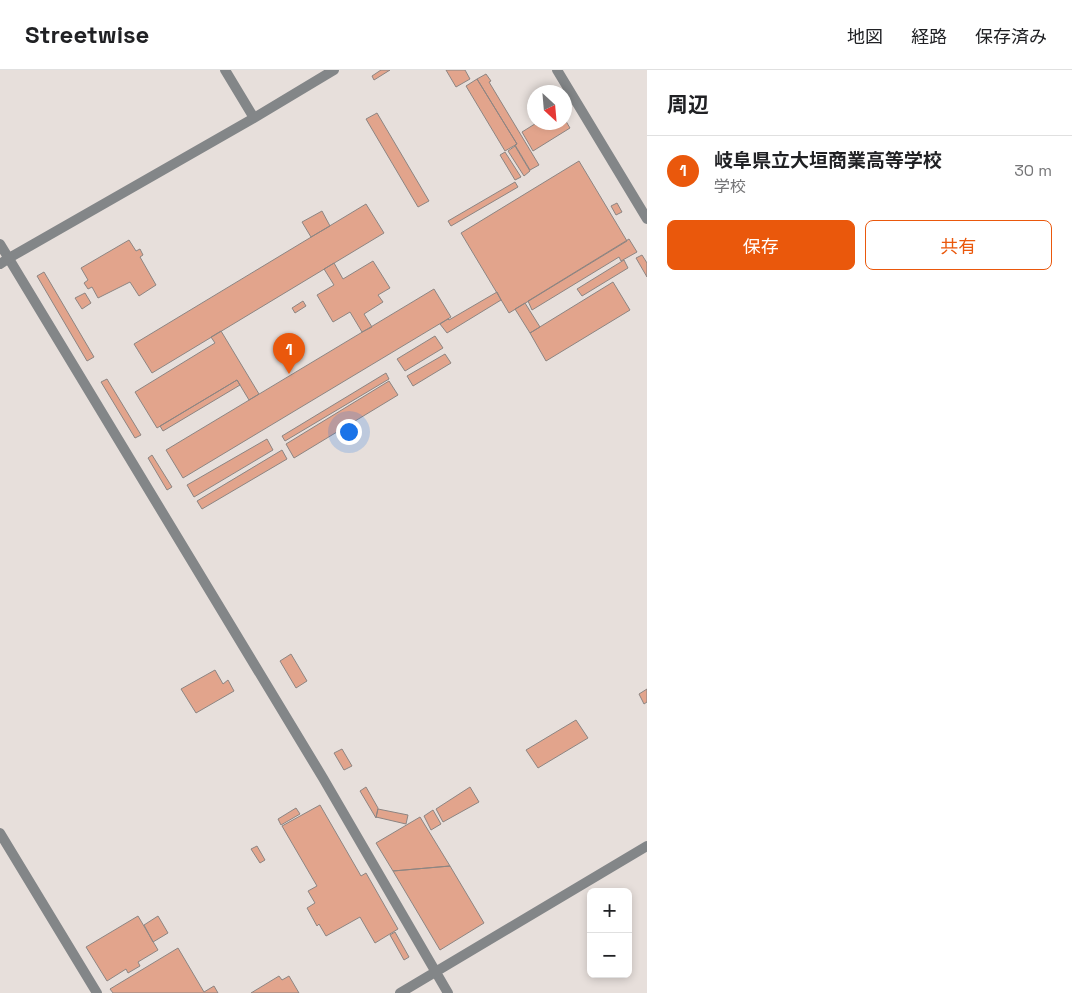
<!DOCTYPE html>
<html lang="ja">
<meta charset="utf-8">
<style>
body{margin:0;font-family:"Space Grotesk","Noto Sans JP",sans-serif;background:#f2f2f2;color:#202124}
.controls{position:absolute;right:15px;bottom:15px;display:grid;overflow:hidden;border-radius:8px;box-shadow:0 2px 8px #0003}
.controls button{width:45px;height:45px;display:grid;place-items:center;padding:0;border:0;border-bottom:1px solid #e0e0e0;background:#fff;color:#202124;font:25px sans-serif}
.compass{position:absolute;left:527px;top:15px;width:45px;height:45px;border-radius:50%;background:#fff;box-shadow:0 2px 8px #0003;rotate:154deg}
.you{position:absolute;left:348px;top:361px;width:18px;height:18px;margin:-12px;border:4px solid #fff;border-radius:50%;background:#1a73e8;box-shadow:0 0 0 8px #1a73e833}
.badge{display:grid;place-items:center;width:32px;height:32px;border-radius:50%;background:#ea580c;color:#fff;font-size:16px;font-weight:700}
.pin{position:absolute;translate:-50% -41px;filter:drop-shadow(0 1px 2px #0008)}
.pin::after{content:'';position:absolute;top:26px;width:18px;height:15px;background:inherit;clip-path:polygon(0 0,100% 0,50% 100%)}
.list{margin:0;padding:0;list-style:none}
h2{display:flex;justify-content:space-between;align-items:center;height:65px;margin:0;padding:0 20px;font-size:21px}
h2 small{font-size:16px;font-weight:400;color:#757577}
.list li{display:grid;grid-template-columns:32px 1fr auto;gap:15px;align-items:center;box-sizing:border-box;height:70px;padding:0 20px;border-top:1px solid #e0e0e0}
.list b{display:block;font-size:19px;white-space:nowrap}
.list p{margin:0;font-size:16px;white-space:nowrap;color:#757577}
.list em{font-size:16px;font-style:normal;color:#757577}
.actions{display:flex;gap:10px;padding:15px 20px}
.actions a{flex:1;padding:11px 0;border:1px solid #ea580c;border-radius:8px;text-align:center;font-size:18px;color:#ea580c}
.actions .main{background:#ea580c;color:#fff}
.map{position:relative;flex:none;width:647px;height:923px;overflow:hidden}
header{display:flex;align-items:center;gap:30px;box-sizing:border-box;height:70px;padding:0 25px;background:#fff;border-bottom:1px solid #e0e0e0}
header strong{font-size:24px}
nav{display:flex;gap:28px;margin-inline-start:auto;font-size:18px}
main{display:flex}
aside{flex:1;background:#fff}
.map>svg:first-child{display:block}
.building{fill:#e2a48c;stroke:#8d8582}
.lines{fill:none;stroke-linecap:round;stroke-linejoin:round}
.minor{stroke:#838688;stroke-width:10}
.tertiary{stroke:#838688;stroke-width:10}
</style>
<header>
<strong>Streetwise</strong>
<nav><a>地図</a><a>経路</a><a>保存済み</a></nav>
</header>
<main>
<div class="map">
<svg width="647" height="923" viewBox="0 0 647 923">
<rect width="100%" height="100%" fill="#e7dfdb"/>
<!-- building -->
<path class="building" d="M 381,0 L 390,0 L 374,10 L 372,6 Z
M 446,0 L 465,0 L 470,9 L 456,17 Z
M 486,4 L 491,11 L 489,12 L 539,95 L 530,100 L 515,75 L 517,74 L 477,9 Z
M 477,9 L 517,74 L 505,81 L 466,16 Z
M 377,43 L 429,131 L 418,137 L 366,49 Z
M 564,48 L 570,58 L 533,81 L 522,62 L 538,52 L 564,52 Z
M 515,76 L 530,101 L 524,106 L 508,81 Z
M 505,82 L 521,107 L 515,110 L 500,85 Z
M 579,91 L 627,171 L 509,243 L 461,163 Z
M 515,112 L 518,117 L 451,156 L 448,151 Z
M 617,133 L 622,142 L 616,145 L 611,136 Z
M 366,134 L 384,163 L 152,303 L 134,274 Z
M 322,141 L 330,156 L 311,167 L 302,152 Z
M 629,169 L 637,182 L 621,191 L 619,187 L 532,240 L 528,231 Z
M 129,170 L 136,181 L 140,179 L 143,185 L 140,187 L 156,215 L 139,226 L 130,212 L 98,228 L 92,217 L 88,219 L 84,213 L 88,210 L 81,198 Z
M 642,185 L 647,193 L 647,207 L 636,188 Z
M 624,190 L 628,198 L 582,226 L 577,219 Z
M 373,191 L 390,218 L 378,225 L 383,232 L 364,244 L 372,257 L 362,262 L 350,242 L 333,252 L 317,225 L 334,215 L 324,199 L 334,193 L 343,209 Z
M 44,202 L 94,287 L 87,291 L 37,206 Z
M 613,212 L 630,240 L 546,291 L 530,263 Z
M 434,219 L 451,247 L 183,408 L 166,380 Z
M 497,222 L 501,230 L 447,263 L 440,254 L 448,249 L 449,250 Z
M 85,223 L 91,233 L 82,239 L 75,228 Z
M 303,231 L 306,236 L 295,243 L 292,238 Z
M 525,233 L 540,257 L 530,263 L 515,239 Z
M 221,261 L 259,324 L 249,330 L 237,310 L 157,358 L 135,322 L 215,273 L 211,267 Z
M 435,266 L 443,278 L 405,301 L 397,289 Z
M 445,284 L 451,293 L 413,316 L 407,306 Z
M 386,303 L 389,309 L 285,371 L 282,366 Z
M 107,309 L 141,365 L 135,368 L 101,312 Z
M 237,310 L 240,315 L 163,361 L 160,356 Z
M 389,311 L 398,325 L 294,388 L 286,374 Z
M 267,369 L 273,380 L 194,427 L 187,415 Z
M 282,380 L 287,389 L 202,439 L 197,431 Z
M 152,385 L 172,417 L 167,420 L 148,388 Z
M 291,584 L 307,611 L 296,618 L 280,591 Z
M 215,600 L 223,614 L 228,610 L 234,621 L 196,643 L 181,619 Z
M 647,619 L 647,632 L 644,634 L 639,624 Z
M 576,650 L 588,668 L 538,698 L 526,680 Z
M 342,679 L 352,696 L 344,700 L 334,683 Z
M 366,717 L 378,738 L 376,748 L 360,721 Z
M 470,717 L 479,732 L 443,752 L 436,739 Z
M 320,735 L 361,806 L 366,803 L 398,859 L 375,873 L 360,847 L 326,866 L 319,854 L 317,856 L 307,838 L 315,833 L 308,821 L 317,816 L 282,756 Z
M 296,738 L 300,744 L 281,755 L 278,749 Z
M 378,739 L 408,745 L 406,754 L 376,747 Z
M 433,740 L 441,754 L 431,760 L 424,746 Z
M 420,747 L 450,796 L 393,801 L 376,773 Z
M 257,776 L 265,790 L 260,793 L 251,779 Z
M 450,796 L 484,853 L 440,880 L 393,801 Z
M 138,846 L 158,880 L 138,892 L 140,896 L 128,903 L 126,899 L 107,911 L 86,877 Z
M 158,846 L 168,863 L 153,872 L 144,855 Z
M 395,862 L 409,887 L 404,890 L 390,865 Z
M 178,878 L 204,922 L 214,916 L 218,923 L 113,923 L 110,919 Z
M 279,906 L 282,910 L 289,906 L 299,923 L 251,923 Z"/>
<g class="lines">
<!-- minor -->
<path class="minor" d="M 225,0 L 254,48
M 557,0 L 647,149
M 0,174 L 323,708 L 448,923
M 9,188 L 254,48 L 334,0
M 0,763 L 97,923
M 400,923 L 647,776"/>
<!-- tertiary -->
<path class="tertiary" d="M 0,194 L 9,188"/>
</g>
</svg>
<div class="controls">
<button>+</button>
<button>−</button>
</div>
<svg class="compass" viewBox="-18 -18 36 36"><path d="M0-13l5 13h-10z" fill="#e53935"/><path d="M0 13l5-13h-10z" fill="#757577"/></svg>
<div class="you"></div>
<div class="pin badge" style="left:289px;top:304px">1</div>
</div>
<aside>
<h2>周辺<small></small></h2>
<ul class="list">
<li><span class="badge">1</span><div><b>岐阜県立大垣商業高等学校</b><p>学校</p></div><em>30 m</em></li>
</ul>
<div class="actions"><a class="main">保存</a><a>共有</a></div>
</aside>
</main>
